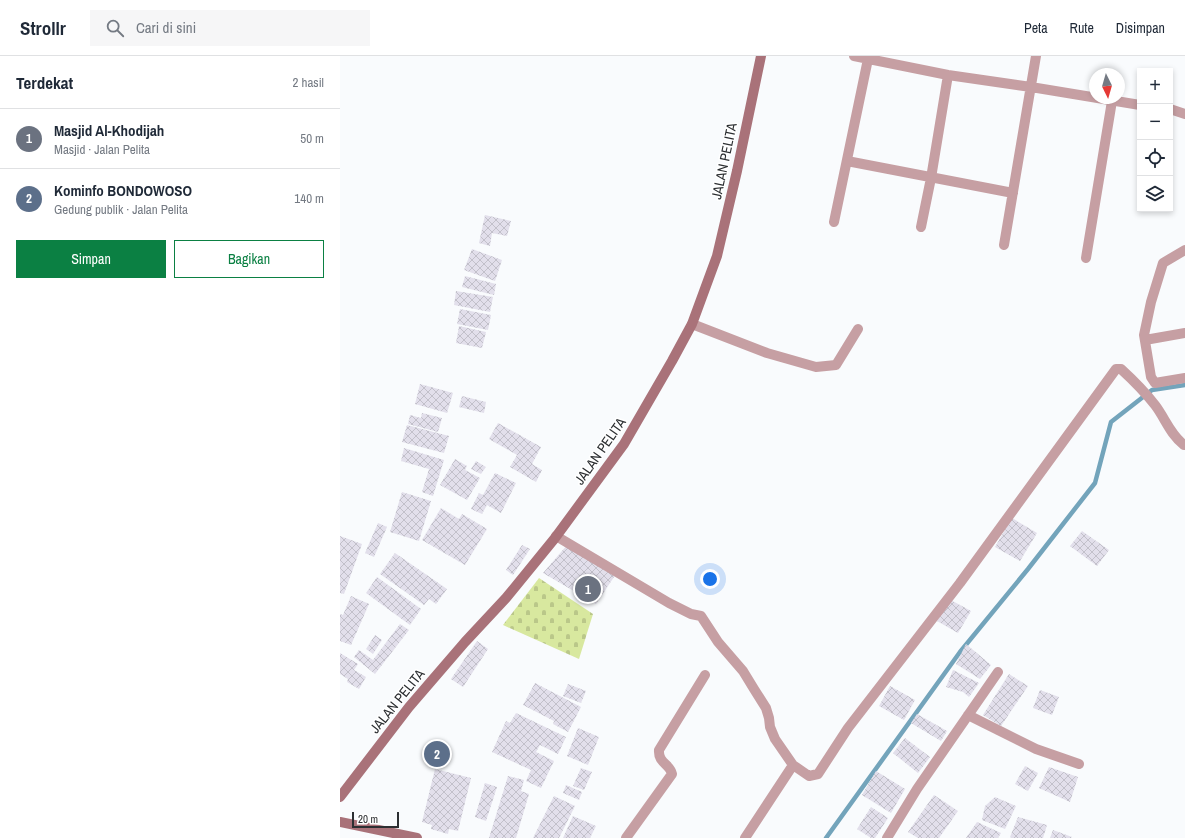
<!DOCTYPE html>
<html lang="id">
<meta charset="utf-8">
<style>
body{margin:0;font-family:"Archivo Narrow",sans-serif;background:#f6f6f7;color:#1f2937}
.controls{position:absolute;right:12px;top:12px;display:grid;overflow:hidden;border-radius:0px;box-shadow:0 2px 6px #0003}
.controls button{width:36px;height:36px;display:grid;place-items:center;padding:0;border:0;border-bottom:1px solid #e0e1e3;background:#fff;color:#1f2937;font:20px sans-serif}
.compass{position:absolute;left:749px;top:12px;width:36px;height:36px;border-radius:50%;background:#fff;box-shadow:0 2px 6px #0003;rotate:175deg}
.scale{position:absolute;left:12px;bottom:10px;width:47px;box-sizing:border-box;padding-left:4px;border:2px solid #2c2f32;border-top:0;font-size:11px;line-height:14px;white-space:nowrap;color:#2c2f32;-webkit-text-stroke:3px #fff;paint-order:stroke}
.you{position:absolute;left:370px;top:523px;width:14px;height:14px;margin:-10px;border:3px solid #fff;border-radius:50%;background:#1a73e8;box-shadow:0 0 0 6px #1a73e833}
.badge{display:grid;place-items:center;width:26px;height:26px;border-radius:50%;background:#0b8043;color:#fff;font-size:13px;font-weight:700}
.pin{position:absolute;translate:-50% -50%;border:2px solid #fff;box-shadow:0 1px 4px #0006}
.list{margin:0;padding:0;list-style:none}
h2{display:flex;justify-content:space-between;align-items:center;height:52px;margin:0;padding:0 16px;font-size:17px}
h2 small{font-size:13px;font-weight:400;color:#747a83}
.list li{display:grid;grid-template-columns:26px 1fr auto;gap:12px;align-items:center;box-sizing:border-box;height:60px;padding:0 16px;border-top:1px solid #e0e1e3}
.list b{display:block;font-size:15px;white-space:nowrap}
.list p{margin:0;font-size:13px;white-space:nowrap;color:#747a83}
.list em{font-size:13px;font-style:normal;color:#747a83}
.actions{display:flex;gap:8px;padding:12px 16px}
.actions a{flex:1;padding:9px 0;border:1px solid #0b8043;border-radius:0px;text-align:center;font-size:14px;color:#0b8043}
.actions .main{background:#0b8043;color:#fff}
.icon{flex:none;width:22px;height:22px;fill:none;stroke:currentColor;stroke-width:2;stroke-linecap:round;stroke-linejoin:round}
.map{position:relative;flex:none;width:845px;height:782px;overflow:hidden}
header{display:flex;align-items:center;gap:24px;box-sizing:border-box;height:56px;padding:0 20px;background:#fff;border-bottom:1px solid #e0e1e3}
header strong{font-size:19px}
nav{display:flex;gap:22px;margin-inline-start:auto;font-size:14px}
.search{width:280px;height:36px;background:#f6f6f7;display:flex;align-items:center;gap:10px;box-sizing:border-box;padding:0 14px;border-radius:0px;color:#747a83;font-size:15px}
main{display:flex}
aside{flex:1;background:#fff}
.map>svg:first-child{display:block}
.cemetery{fill:url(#cemetery-stones)}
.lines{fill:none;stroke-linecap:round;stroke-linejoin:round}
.stream{stroke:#73a4bb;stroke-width:4.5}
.building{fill:url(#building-cross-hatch)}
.minor{stroke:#c69fa3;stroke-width:10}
.secondary{stroke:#a97279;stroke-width:10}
.labels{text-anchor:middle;stroke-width:3;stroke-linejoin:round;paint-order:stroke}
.street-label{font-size:14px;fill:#2c2f32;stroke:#fff}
</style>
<header>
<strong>Strollr</strong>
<div class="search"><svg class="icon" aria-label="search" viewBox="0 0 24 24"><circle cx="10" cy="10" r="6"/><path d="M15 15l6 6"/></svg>Cari di sini</div>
<nav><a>Peta</a><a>Rute</a><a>Disimpan</a></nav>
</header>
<main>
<aside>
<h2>Terdekat<small>2 hasil</small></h2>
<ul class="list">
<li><span class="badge" style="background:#6b7280">1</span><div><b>Masjid Al-Khodijah</b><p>Masjid · Jalan Pelita</p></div><em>50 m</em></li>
<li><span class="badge" style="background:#5c6f8a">2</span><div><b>Kominfo BONDOWOSO</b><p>Gedung publik · Jalan Pelita</p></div><em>140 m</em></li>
</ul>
<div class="actions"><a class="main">Simpan</a><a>Bagikan</a></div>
</aside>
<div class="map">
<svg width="845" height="782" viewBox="0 0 845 782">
<defs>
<pattern id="cemetery-stones" width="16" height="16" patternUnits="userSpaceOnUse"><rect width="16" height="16" fill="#d8e89f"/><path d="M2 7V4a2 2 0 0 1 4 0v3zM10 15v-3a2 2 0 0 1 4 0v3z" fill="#bac789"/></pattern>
<pattern id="building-cross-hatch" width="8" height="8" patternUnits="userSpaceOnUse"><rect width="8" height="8" fill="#e2dfeb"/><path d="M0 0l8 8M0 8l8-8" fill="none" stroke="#c2c0ca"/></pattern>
</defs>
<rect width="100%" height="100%" fill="#f9fbfd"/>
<!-- cemetery -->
<path class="cemetery" d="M 199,522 L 253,558 L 239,603 L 163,569 Z"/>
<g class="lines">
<!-- stream -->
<path class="stream" d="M 486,782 L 620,596 L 688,513 L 755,427 L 771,366 L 812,334 L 845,329"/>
</g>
<!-- building -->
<path class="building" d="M 145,159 L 171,165 L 167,180 L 152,177 L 150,190 L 139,187 Z
M 132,193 L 162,204 L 155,225 L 124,214 Z
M 125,220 L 156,228 L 154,239 L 122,231 Z
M 116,235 L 153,241 L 150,256 L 114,249 Z
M 120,253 L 151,259 L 148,274 L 117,268 Z
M 119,270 L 146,276 L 142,292 L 116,287 Z
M 80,328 L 113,337 L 107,357 L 75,348 Z
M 122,340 L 146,346 L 144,357 L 119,351 Z
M 82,357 L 102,362 L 98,376 L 68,368 L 70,359 L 81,362 Z
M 158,367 L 201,391 L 192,408 L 202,414 L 196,426 L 170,411 L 177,399 L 149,383 Z
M 67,369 L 109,380 L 104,397 L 62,386 Z
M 64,392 L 104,404 L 93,440 L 82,436 L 89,413 L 61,405 Z
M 115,403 L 127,410 L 125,414 L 140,422 L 127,444 L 100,429 Z
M 136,405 L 146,411 L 141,418 L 131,413 Z
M 155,417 L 176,427 L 161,457 L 147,449 L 142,458 L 131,453 L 139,437 L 143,439 Z
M 62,436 L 91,445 L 79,485 L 50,476 Z
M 101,452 L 119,463 L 122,458 L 147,473 L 125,509 L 82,484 Z
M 672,462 L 697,477 L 680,505 L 655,491 Z
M 38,467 L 47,471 L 34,501 L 25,497 Z
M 742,475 L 769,494 L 757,510 L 730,490 Z
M 0,480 L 22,488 L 4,538 L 0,537 Z
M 228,488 L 276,518 L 256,548 L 203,517 Z
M 182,489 L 190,493 L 173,519 L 166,514 Z
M 55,497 L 107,533 L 96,548 L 89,543 L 84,549 L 40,518 Z
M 37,521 L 81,553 L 70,569 L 26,537 Z
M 11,540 L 29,548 L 11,589 L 0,585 L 0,558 L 3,559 Z
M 609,543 L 631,555 L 618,577 L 597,565 Z
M 60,568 L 69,574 L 35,618 L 14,601 L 19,594 L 33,604 Z
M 35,579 L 42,584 L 33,598 L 26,593 Z
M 137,585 L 148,593 L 123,631 L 111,623 Z
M 626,588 L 651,609 L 640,623 L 616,608 Z
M 0,597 L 18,608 L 14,614 L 26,621 L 19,633 L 7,626 L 8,623 L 0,618 Z
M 613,614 L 639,627 L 629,641 L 623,636 L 606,631 Z
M 669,618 L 688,630 L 661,670 L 643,659 Z
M 195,627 L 241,651 L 228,676 L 213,668 L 214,665 L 183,649 Z
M 228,628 L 246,635 L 241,647 L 223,640 Z
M 550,630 L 575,644 L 564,664 L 539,650 Z
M 700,634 L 719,641 L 712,659 L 693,652 Z
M 176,657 L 226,681 L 218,698 L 200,689 L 196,696 L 214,705 L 201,732 L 186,725 L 191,714 L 152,696 L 166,665 L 170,667 Z
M 577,658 L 607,675 L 601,685 L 571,667 Z
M 238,672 L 259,681 L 248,709 L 227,700 Z
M 565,682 L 590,701 L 578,717 L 553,697 Z
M 685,710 L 698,717 L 688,735 L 675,728 Z
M 709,711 L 738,721 L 730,746 L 699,732 Z
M 241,712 L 252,716 L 244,734 L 233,730 Z
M 95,713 L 131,722 L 118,775 L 109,773 L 108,778 L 91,773 L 92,769 L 82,766 Z
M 536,715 L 565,733 L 551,757 L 522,739 Z
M 168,720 L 184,724 L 181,735 L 189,738 L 176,782 L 149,782 Z
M 145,727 L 157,731 L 146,765 L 135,761 Z
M 226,729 L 242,736 L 239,744 L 223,737 Z
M 594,739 L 618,755 L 599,782 L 578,782 L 568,776 Z
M 214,740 L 235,750 L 219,782 L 193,782 Z
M 655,741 L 676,750 L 665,773 L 642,764 L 645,750 Z
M 531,751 L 548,762 L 535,782 L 531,782 L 517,773 Z
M 233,760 L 256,770 L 250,782 L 223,782 Z
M 678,761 L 707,769 L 703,782 L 671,782 L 670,781 Z
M 637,766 L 661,777 L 658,782 L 626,782 Z
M 713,774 L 732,781 L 731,782 L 710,782 Z"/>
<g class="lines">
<!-- minor -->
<path class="minor" d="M 514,0 L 608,19 L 691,31 L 800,49
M 830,53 L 845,58
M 507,105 L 673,137
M 494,166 L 528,3
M 581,171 L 591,122 L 608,19
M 664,189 L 696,0
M 845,194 L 823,207 L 811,246 L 804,279 L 811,321 L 815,327 L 845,322
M 746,202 L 772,45
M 352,268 L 427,297 L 476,311 L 496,309 L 518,273
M 805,284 L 845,277
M 216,480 L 329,547 L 351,558 L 361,560 L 378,586 L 403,615 L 414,633 L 426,652 L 429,662 L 430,671 L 435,683 L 453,709
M 628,659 L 696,693 L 739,708
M 286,782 L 332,718 C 330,708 318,707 319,694 L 365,619
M 405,782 L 453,709 L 469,720 L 478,718 L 508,672 L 620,527 L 776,313 L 781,313 C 793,324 805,336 815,349 C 825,362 830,378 844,389
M 547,782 L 577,733 L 658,616"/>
<!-- secondary -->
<path class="secondary" d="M 0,741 L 69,651 L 125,586 L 166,542 L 215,482 L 284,388 L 332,305 L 352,268 L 377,200 L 397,115 L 421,0
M 0,766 L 77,782"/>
</g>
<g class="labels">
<!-- street labels -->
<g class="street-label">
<text transform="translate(384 105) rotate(-78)" y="5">JALAN PELITA</text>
<text transform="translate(260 395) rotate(-55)" y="5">JALAN PELITA</text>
<text transform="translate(57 645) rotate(-51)" y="5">JALAN PELITA</text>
</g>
</g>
</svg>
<div class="controls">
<button>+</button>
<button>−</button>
<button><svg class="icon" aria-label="locate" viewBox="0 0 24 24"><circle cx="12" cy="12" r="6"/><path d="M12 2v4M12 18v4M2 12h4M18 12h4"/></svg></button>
<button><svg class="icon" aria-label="layers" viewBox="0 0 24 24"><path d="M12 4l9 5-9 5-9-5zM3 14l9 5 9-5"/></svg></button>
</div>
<svg class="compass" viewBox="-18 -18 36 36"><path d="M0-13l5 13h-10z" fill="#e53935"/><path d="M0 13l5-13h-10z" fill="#747a83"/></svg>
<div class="scale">20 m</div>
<div class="you"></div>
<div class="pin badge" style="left:248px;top:533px;background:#6b7280">1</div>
<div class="pin badge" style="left:97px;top:698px;background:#5c6f8a">2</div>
</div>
</main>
